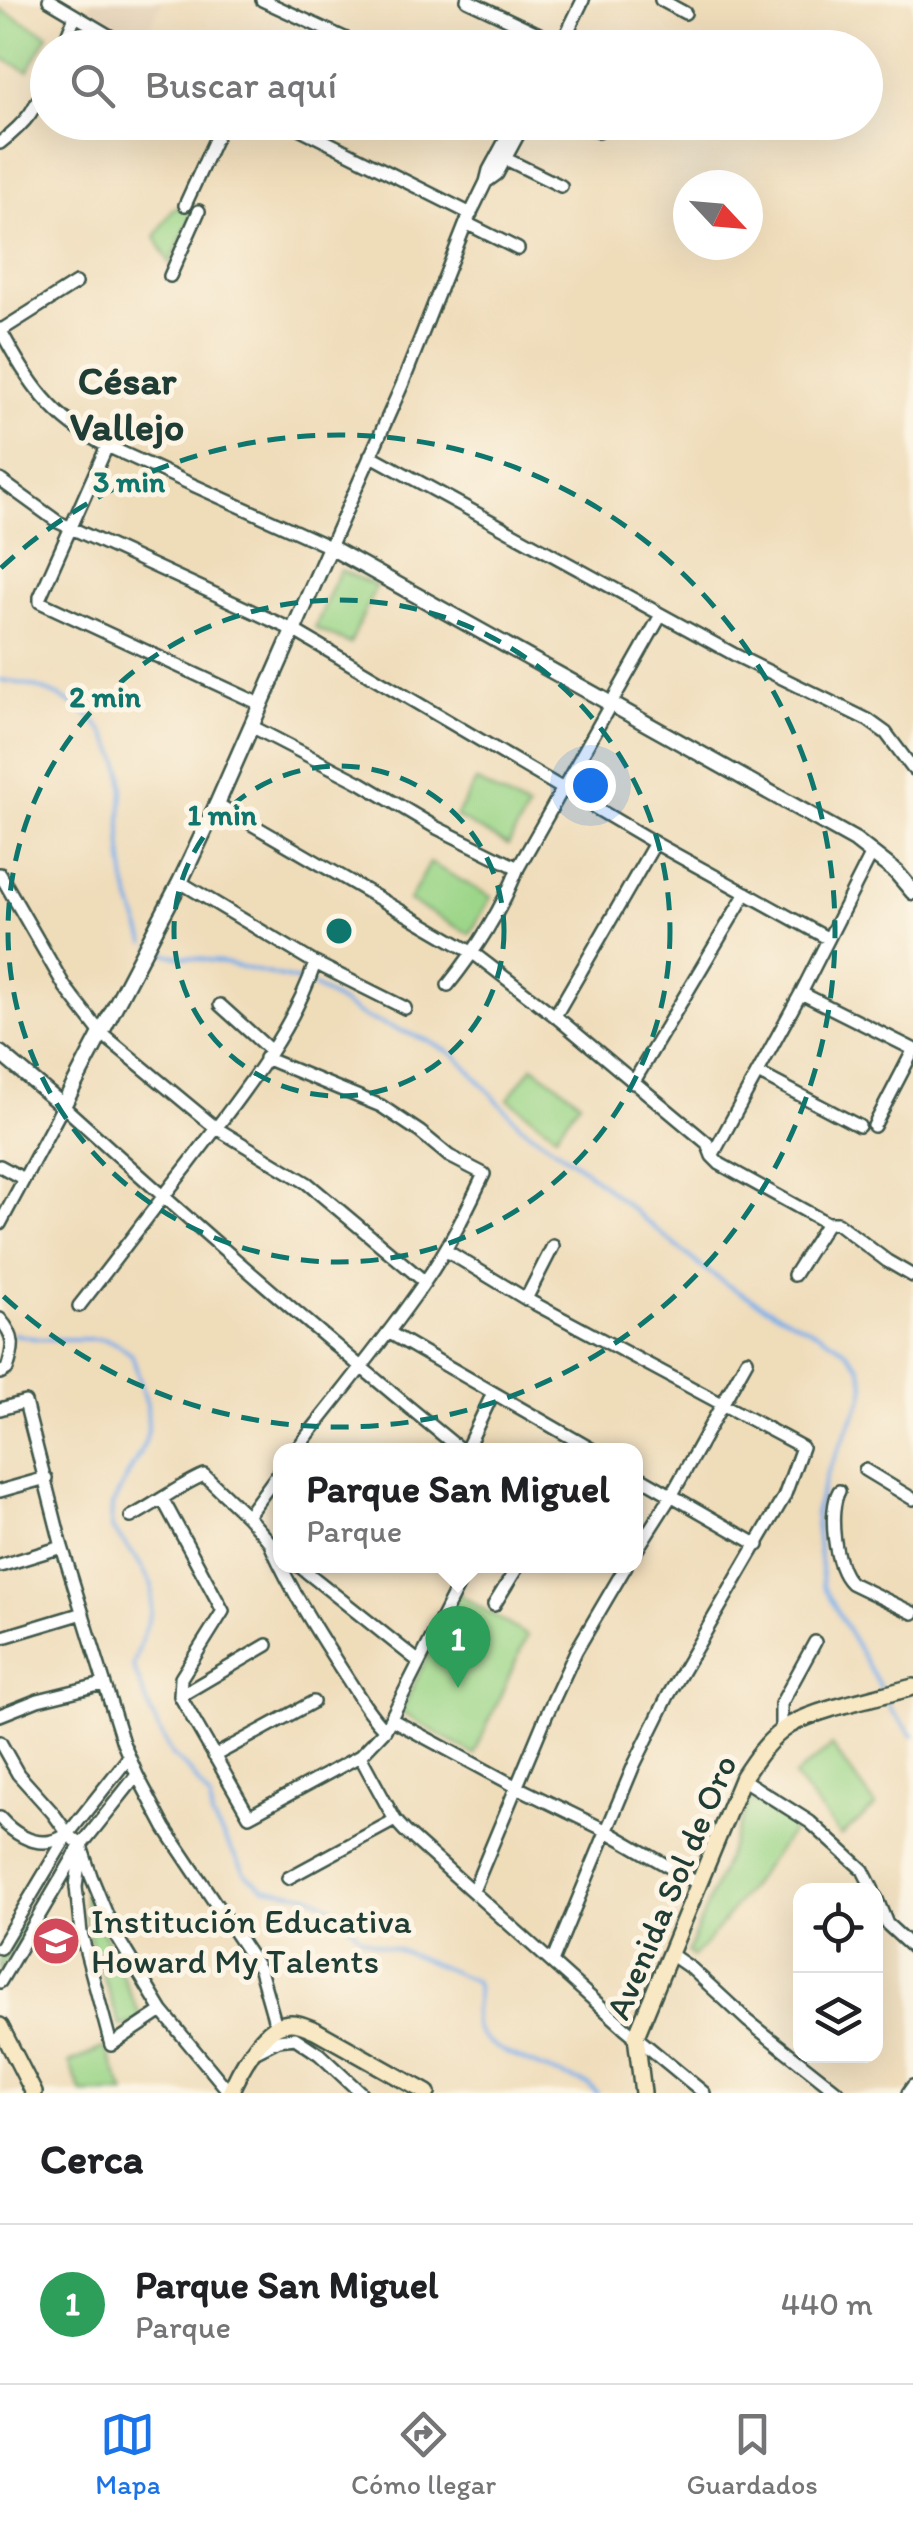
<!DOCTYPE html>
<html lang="es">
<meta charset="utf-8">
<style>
body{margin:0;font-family:Itim,sans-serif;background:#f6f6f6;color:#202124}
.controls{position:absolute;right:30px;bottom:30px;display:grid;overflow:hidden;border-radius:20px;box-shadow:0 10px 40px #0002}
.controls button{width:90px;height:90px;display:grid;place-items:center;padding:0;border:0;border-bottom:2px solid #e0e0e0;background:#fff;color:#202124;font:50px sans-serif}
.compass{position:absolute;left:673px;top:170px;width:90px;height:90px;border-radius:50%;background:#fff;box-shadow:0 10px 40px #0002;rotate:116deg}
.you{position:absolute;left:590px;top:785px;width:35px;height:35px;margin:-25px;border:8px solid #fff;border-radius:50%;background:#1a73e8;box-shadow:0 0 0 15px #1a73e833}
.badge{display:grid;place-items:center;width:65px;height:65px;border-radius:50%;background:#1a73e8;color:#fff;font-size:32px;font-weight:700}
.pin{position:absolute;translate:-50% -82px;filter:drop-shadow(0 2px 5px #0008)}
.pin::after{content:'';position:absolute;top:52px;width:35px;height:30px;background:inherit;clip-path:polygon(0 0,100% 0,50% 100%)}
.popup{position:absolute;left:273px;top:1443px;width:370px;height:130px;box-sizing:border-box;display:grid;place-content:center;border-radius:20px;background:#fff;filter:drop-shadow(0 2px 8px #0005);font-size:32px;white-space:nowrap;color:#757577}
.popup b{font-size:38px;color:#202124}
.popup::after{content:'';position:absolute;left:50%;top:100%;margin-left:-20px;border:20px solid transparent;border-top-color:#fff}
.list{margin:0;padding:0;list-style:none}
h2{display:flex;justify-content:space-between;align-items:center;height:130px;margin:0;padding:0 40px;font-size:42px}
h2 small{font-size:32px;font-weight:400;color:#757577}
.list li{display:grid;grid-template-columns:65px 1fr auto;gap:30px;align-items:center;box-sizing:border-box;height:160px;padding:0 40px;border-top:2px solid #e0e0e0}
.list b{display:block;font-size:38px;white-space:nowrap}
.list p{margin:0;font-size:32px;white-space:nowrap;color:#757577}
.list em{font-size:32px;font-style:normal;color:#757577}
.icon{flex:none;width:55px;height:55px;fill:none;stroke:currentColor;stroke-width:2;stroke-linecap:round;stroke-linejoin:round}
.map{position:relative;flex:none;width:913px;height:2093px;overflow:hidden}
.search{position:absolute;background:#fff;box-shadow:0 10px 40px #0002;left:30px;right:30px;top:30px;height:110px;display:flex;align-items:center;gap:25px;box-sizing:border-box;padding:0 35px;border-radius:55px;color:#757577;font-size:38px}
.sheet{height:290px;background:#fff}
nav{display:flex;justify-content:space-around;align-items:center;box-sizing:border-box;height:140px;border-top:2px solid #e0e0e0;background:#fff;font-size:28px;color:#757577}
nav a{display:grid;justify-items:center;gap:5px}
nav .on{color:#1a73e8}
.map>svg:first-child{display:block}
.built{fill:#e5d1b6}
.green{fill:#9cd689;stroke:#5e8a5e;stroke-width:2.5}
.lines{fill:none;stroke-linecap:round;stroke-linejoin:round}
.stream{stroke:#7bafe8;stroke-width:4}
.minor-casing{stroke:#3e5548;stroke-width:16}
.tertiary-casing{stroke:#3e5548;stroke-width:19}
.secondary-casing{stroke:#3e5548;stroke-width:20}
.minor{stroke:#fff;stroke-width:11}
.tertiary{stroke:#fff;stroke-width:14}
.secondary{stroke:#f8e8c3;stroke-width:15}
.ring{fill:none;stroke:#0f766e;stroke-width:5;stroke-dasharray:18 12}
.labels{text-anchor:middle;stroke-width:10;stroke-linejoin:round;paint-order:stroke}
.street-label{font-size:35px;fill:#1f3d34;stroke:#fcf5e5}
.poi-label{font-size:35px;fill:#1f3d34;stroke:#fcf5e5;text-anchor:start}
.quarter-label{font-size:40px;font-weight:bold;fill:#1f3d34;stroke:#fcf5e5}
.centre{fill:#0f766e;stroke:#fcf5e5;stroke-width:5}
.ring-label{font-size:30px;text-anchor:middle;font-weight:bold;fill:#0f766e;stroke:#fcf5e5;stroke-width:10;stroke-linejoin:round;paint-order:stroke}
</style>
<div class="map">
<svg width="913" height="2093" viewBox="0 0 913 2093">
<rect width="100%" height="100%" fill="#fcf5e5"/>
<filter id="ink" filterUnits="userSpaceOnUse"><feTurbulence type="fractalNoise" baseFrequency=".01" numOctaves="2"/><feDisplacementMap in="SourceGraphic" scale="20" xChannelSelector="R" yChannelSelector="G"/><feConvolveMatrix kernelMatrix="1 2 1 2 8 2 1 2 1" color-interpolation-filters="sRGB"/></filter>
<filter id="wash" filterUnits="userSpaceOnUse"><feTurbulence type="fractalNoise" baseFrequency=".0048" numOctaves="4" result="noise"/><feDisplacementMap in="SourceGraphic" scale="40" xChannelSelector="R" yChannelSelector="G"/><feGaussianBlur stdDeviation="2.25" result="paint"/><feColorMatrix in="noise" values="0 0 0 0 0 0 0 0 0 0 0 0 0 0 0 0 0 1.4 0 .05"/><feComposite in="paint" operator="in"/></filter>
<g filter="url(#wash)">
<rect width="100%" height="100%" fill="#efdcb9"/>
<!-- built -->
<path class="built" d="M 92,0 L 163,0 L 145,38 L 88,10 Z"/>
<!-- green -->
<path class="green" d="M 0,9 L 48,35 L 28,71 L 0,57 Z
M 178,207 L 193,213 L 170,264 L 155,237 L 173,209 Z
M 340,570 L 376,586 L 350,644 L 315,628 Z
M 476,781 L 528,809 L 508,845 L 456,817 Z
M 430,863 L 491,897 L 470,934 L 409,901 Z
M 533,1066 L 580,1101 L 556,1134 L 508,1099 Z
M 457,1593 L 527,1636 L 474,1755 L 401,1712 Z
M 832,1746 L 876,1806 L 841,1836 L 794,1777 Z
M 750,1800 L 797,1825 L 710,1939 L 693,1957 L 688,1952 Z
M 66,1847 L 71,1850 L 0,1972 L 0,1961 Z
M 83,1886 L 142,2020 L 120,2026 L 89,1936 Z
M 105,2047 L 125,2093 L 82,2093 L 69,2063 Z"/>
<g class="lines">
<!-- stream -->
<path class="stream" d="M 0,680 C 54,686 110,715 122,773 C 125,787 121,805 121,820 C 120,840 123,862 126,882 C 130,902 139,922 145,942
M 152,947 L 170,955 L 221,962 L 303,982
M 312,985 L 364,1017 L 429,1041 L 456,1056 L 520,1125 L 580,1166 L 698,1264 L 729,1286 L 775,1312 L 820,1334 L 844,1349 L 860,1367 L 865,1386 L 863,1397 L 827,1474 L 815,1513 L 823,1586 L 882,1690
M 14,1334 L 38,1339 L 103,1339 L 118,1344 L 132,1355 L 147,1404 L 148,1430 L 145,1442 L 112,1506 L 111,1520 L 112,1529 L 135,1556 L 152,1585 L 151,1611 L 133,1666 L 152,1715 L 172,1756 L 189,1770 L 210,1800 L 212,1818 L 246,1874 L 265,1888 L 309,1895 L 324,1902 L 335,1909 L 361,1937 L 377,1944 L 408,1953 L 474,1981 C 482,1996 470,2012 476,2028 C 485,2053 563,2074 589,2085 L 597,2093
M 886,1698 L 892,1711 L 913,1735"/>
</g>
</g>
<g filter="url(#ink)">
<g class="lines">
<!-- minor casing -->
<g class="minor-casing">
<path id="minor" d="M 49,0 L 130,48
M 262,0 L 366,48
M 467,0 L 552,40 L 564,39 L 581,48
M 661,0 L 685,13
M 561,45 L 583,0
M 62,48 L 75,16
M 287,122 L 471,214
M 579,122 L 599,132
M 0,143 C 29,120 33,112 48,79
M 506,159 L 561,186
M 486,182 L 497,174 L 525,122
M 185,205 L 223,122
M 466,223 L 518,249
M 170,276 L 199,211
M 0,329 C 27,381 53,420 107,446 L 330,547 L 402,385 L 466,223 L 486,182 L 489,170 L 515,122
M 0,331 L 76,283
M 107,446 L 40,597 L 40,602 L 260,704
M 370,455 L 737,656 L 868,720 L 886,733 L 913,769
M 0,480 L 58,522 L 293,630 L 655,843 L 827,938
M 251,726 L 361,783 L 435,827 L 518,868
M 217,804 L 473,953 L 555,1016 L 707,1143 L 712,1156 L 720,1164 L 827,1223 L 837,1223 L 887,1261 L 913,1276
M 0,874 L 65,987 L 100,1032 L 216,1128 L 307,1183 L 425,1282
M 180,882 L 315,963 L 405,1008
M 448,985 C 476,950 501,911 518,868 L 661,615
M 801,993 L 913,1049
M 220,1005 L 271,1051
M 555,1016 L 655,843
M 265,1058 L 381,1106 L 420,1132 L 449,1156 L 484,1174 C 466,1212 448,1249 424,1283 C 384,1341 339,1395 296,1450
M 758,1073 L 859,1126
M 633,1083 L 746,893
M 874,1126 L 913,1051
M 712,1156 L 801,993 L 872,853
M 0,1166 L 22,1178
M 0,1224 L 63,1106 C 193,1224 325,1339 461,1450
M 445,1250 L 526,1299 L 802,1447 L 784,1497 L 668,1696 L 634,1765 L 552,1962
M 794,1275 L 827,1223
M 526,1299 L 553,1246
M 79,1306 C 116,1259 151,1212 188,1165 C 234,1104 291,1036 315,963
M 0,1319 C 16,1337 14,1348 7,1369 L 0,1373
M 388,1332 L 593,1450
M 0,1409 L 25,1402 L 62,1547 L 123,1743 L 137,1775 L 165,1828 L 260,1970 L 276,2026
M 466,1450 L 493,1393
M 865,1470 L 913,1499
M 636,1475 L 758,1545
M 0,1491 L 46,1478
M 839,1491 C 828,1510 834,1567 851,1583 L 913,1613
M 163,1500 L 223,1611 L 181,1678 L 180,1696 L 249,1816 L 360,1756 L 385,1730 L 461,1580
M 247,1516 L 280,1471
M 131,1517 C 156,1504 178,1486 204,1475 L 247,1516 L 277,1550
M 271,1546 C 292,1592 319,1635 347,1678 C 359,1696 369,1715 385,1730
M 636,1551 L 671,1496 L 747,1360
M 0,1566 L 62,1547
M 299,1566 L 418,1661
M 494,1605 L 518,1566
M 0,1638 L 83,1613
M 180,1696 L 267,1645
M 0,1715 L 38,1700 L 103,1684
M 391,1719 L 517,1787 L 605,1830 L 697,1883
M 781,1733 L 781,1704 L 815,1642
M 0,1742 L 18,1774 L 53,1813 L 68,1834
M 214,1756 L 313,1702
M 360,1756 L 395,1820 L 405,1831 L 625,2028 L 704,2093
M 742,1779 L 810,1822 L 863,1870 L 873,1890
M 0,1818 C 12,1832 32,1846 52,1841 C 58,1840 63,1836 68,1834 L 81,1845 L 76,1887 L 81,1933 L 111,2045 L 162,2011
M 82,1849 L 91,1876 L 114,1932 L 162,2011 L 230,2093
M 288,1878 L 395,1820
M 473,1891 L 546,1716 L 576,1651 L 626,1566
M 876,1897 L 887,1924 L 913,1948
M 0,1948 L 68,1834 L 129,1757
M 669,1953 L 692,1969 L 748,2021 L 839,2093
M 0,1982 L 79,1848 L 137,1775
M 254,2052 L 278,2040 L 295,2038 L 319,2054 L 361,2093
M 908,2093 L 913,2086"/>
</g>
<!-- tertiary casing -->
<g class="tertiary-casing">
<path id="tertiary" d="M 0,1053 L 63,1106 L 180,882 L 217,804 L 330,547 L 855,840 L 896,872 L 913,892"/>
</g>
<!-- secondary casing -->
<g class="secondary-casing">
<path id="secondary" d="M 0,2026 L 34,2093
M 230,2093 C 238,2073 262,2028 284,2024 C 295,2021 305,2026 315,2030 L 427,2093
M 643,2093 L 636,2036 L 742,1779 C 755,1759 769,1738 790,1725 C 819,1708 879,1697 913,1687"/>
</g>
<!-- minor -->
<use href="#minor" class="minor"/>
<!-- tertiary -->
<use href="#tertiary" class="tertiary"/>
<!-- secondary -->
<use href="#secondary" class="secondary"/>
</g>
</g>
<!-- distance rings -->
<g class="ring">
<circle cx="339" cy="931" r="165"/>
<circle cx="339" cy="931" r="331"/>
<path d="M1 568A496 496 0 1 1 1 1294"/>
</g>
<!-- icons -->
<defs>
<g id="school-disc" transform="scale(2.5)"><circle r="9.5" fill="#d1495b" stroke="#fcf5e5"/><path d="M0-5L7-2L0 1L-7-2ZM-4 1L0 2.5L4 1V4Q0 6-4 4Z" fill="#fff"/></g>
</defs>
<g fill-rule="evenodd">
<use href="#school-disc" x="56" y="1941"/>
</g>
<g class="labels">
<!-- street labels -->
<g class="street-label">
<text transform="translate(671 1887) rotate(-67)" y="12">Avenida Sol de Oro</text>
</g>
<!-- poi labels -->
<g class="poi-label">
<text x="91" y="1933">Institución Educativa<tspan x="91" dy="40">Howard My Talents</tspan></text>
</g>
<!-- quarter labels -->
<g class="quarter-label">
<text x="127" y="394">César<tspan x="127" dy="46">Vallejo</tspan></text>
</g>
</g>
<circle cx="339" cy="931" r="15" class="centre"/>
<g class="ring-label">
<text x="129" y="492">3 min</text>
<text x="105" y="707">2 min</text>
<text x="222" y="825">1 min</text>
</g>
</svg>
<div class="controls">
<button><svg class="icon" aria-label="locate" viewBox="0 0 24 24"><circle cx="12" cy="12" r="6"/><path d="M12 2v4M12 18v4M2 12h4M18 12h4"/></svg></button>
<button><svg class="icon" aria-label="layers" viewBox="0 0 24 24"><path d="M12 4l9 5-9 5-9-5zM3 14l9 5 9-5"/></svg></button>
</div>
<svg class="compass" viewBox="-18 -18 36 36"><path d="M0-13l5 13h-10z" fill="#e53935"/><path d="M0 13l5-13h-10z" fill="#757577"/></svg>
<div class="you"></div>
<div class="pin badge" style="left:458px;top:1688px;background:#2e9e5b">1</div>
<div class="popup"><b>Parque San Miguel</b>Parque</div>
<div class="search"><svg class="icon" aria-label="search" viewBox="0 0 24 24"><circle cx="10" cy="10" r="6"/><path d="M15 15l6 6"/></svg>Buscar aquí</div>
</div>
<section class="sheet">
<h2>Cerca<small></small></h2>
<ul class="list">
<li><span class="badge" style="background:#2e9e5b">1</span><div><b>Parque San Miguel</b><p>Parque</p></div><em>440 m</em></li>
</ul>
</section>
<nav>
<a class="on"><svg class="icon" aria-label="map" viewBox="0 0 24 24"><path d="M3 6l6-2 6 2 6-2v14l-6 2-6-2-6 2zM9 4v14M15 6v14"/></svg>Mapa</a>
<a><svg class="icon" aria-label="directions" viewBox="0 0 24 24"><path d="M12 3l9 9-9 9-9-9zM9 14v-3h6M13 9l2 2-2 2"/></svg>Cómo llegar</a>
<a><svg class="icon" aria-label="saved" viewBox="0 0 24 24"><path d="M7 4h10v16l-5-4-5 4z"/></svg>Guardados</a>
</nav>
